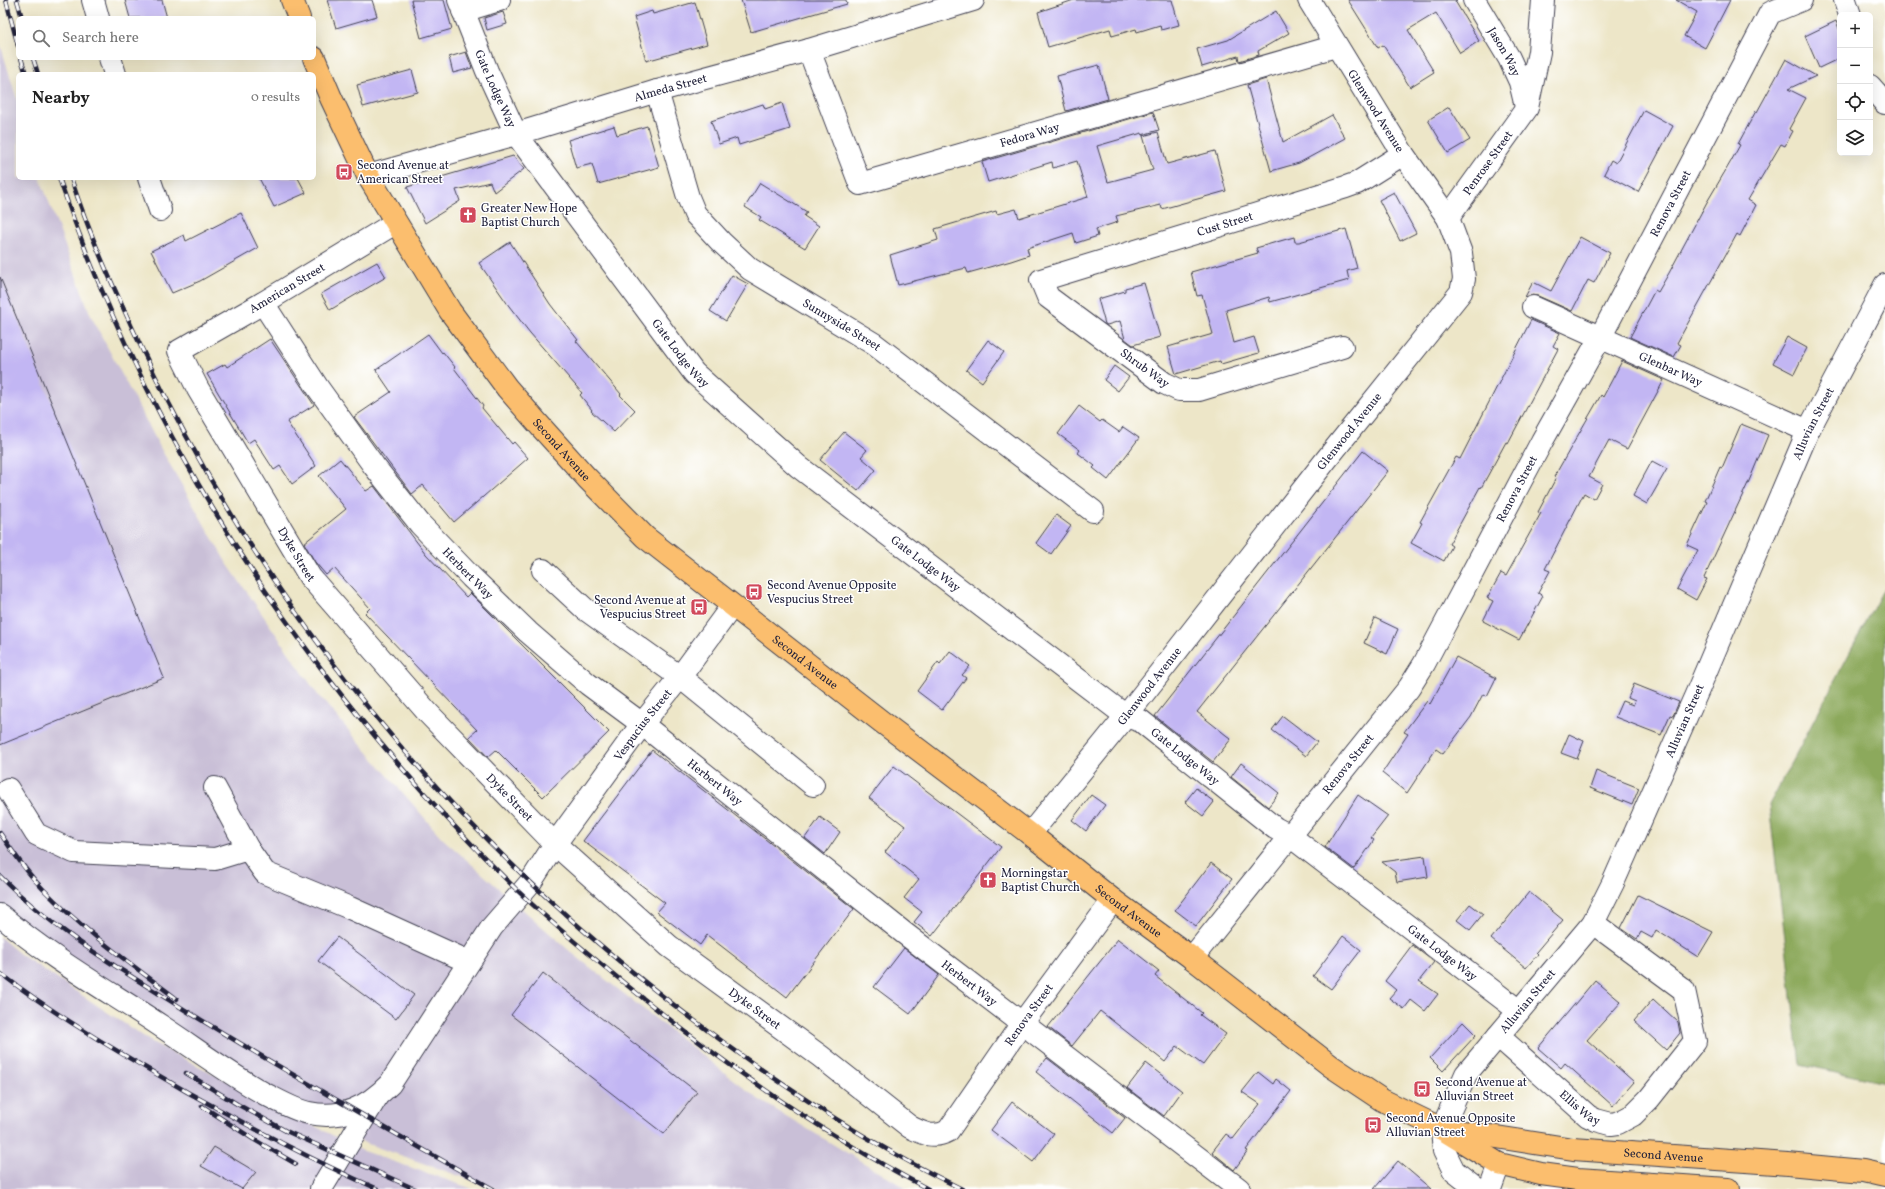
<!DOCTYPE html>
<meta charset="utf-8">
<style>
body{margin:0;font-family:Vollkorn,serif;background:#f6f6f6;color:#222}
.controls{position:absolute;right:12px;top:12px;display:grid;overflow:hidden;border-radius:6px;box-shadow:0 4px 16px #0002}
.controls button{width:36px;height:36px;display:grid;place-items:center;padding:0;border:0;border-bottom:1px solid #e0e0e0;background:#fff;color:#222;font:20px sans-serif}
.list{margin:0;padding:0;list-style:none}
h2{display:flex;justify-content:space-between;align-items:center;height:52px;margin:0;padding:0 16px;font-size:17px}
h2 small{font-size:13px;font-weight:400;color:#767676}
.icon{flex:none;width:22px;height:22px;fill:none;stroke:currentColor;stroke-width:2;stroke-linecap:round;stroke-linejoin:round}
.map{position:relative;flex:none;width:1885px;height:1189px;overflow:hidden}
.search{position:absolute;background:#fff;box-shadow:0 4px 16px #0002;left:16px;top:16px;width:300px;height:44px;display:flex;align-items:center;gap:10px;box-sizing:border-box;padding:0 14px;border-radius:6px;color:#767676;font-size:15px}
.panel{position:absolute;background:#fff;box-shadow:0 4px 16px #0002;left:16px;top:72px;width:300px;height:108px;border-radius:6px}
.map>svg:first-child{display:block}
.industrial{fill:#c9bfd7}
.forest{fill:#8ca95b;stroke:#57664b}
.building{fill:#c2b6f3}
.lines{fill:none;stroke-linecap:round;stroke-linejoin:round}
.minor-casing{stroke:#403f50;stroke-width:24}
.major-casing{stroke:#403f50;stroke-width:24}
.minor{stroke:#fff;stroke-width:22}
.major{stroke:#fbbe6e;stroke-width:22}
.rail-casing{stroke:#22223b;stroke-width:4.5}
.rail{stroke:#fff;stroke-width:3;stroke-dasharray:9;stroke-linecap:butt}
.labels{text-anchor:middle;stroke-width:3;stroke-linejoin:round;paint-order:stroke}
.street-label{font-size:12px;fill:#22223b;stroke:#fff}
.poi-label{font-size:12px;fill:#22223b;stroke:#fff;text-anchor:start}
</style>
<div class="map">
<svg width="1885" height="1189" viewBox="0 0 1885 1189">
<rect width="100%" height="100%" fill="#fff"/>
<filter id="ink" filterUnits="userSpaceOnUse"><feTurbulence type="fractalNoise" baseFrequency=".025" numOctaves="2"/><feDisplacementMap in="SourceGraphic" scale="8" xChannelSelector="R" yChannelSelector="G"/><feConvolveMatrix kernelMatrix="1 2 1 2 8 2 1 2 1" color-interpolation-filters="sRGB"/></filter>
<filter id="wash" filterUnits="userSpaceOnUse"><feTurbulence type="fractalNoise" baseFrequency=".012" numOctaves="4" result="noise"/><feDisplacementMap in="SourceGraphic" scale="16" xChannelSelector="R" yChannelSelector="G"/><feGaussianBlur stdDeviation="0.9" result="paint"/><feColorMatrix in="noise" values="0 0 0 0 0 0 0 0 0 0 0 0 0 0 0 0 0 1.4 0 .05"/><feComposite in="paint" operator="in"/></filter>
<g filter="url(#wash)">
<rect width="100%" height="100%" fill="#ede6c8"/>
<!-- industrial -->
<path class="industrial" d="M 0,43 L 18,103 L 18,178 L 40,178 L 91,316 L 161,449 L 226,562 L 318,695 L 442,838 L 572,953 L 758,1099 L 907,1189 L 497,1189 L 365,1143 L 159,1037 L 0,925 Z
M 0,937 L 20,954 L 152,1042 L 363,1151 L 473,1189 L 0,1189 Z"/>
<!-- forest -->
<path class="forest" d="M 1885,586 L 1885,1083 L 1800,1064 L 1769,805 Z"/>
<g id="blocks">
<!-- building -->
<path class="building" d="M 125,0 L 162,0 L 167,18 L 130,18 Z
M 327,0 L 372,0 L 377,16 L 336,28 Z
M 411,0 L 444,0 L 452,29 L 421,38 Z
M 741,0 L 846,0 L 847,4 L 751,32 Z
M 1074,0 L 1172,0 L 1179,25 L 1161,30 L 1160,25 L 1137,32 L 1136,29 L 1112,36 L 1110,29 L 1048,47 L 1038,12 Z
M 1348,0 L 1457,0 L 1455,1 L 1479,41 L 1460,53 L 1436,13 L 1408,30 L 1434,72 L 1410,87 L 1383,45 L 1378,48 Z
M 1676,0 L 1730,0 L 1705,48 L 1684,36 L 1697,12 Z
M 695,2 L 707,44 L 646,61 L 634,17 L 652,11 L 653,14 Z
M 1276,11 L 1289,33 L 1258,51 L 1259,55 L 1239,61 L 1238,56 L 1202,67 L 1197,49 L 1228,40 Z
M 503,12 L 507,24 L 487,30 L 484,18 Z
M 1836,21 L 1840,31 L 1840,58 L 1819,68 L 1805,36 Z
M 466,52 L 472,68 L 453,73 L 449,57 Z
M 1786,59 L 1816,76 L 1788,89 L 1806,98 L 1789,129 L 1793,131 L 1785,146 L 1781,144 L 1748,200 L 1756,205 L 1740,236 L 1737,234 L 1677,343 L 1681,345 L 1674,357 L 1634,339 L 1630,337 L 1655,290 L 1658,292 L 1669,273 L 1707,202 L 1730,163 L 1740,145 L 1738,144 L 1756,111 L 1757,112 Z
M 1099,65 L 1108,99 L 1066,111 L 1057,76 Z
M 412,70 L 418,92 L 363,107 L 357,85 Z
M 1266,79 L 1283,142 L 1332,115 L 1345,138 L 1299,163 L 1271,171 L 1247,85 Z
M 782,103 L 790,129 L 739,145 L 737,138 L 719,144 L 711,121 L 763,104 L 765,109 Z
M 1449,107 L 1470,140 L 1448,153 L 1428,120 Z
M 1644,110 L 1673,126 L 1638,192 L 1604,174 L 1611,160 L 1616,163 Z
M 1153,112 L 1159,130 L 1142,135 L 1142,133 L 1097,146 L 1108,182 L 1153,170 L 1143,136 L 1158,132 L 1167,164 L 1215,151 L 1226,191 L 1162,209 L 1161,205 L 1116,216 L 1118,222 L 1096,229 L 1098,236 L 1076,243 L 1073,233 L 1027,248 L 1029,255 L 1011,261 L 968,273 L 966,268 L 898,285 L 890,255 L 938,240 L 935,229 L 996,211 L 997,214 L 1016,209 L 1019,218 L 1088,197 L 1077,161 L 1053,168 L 1052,162 L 988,182 L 982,162 Z
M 614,126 L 617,135 L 647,126 L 659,167 L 598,184 L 592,164 L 576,168 L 568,140 Z
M 513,156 L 524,169 L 494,192 L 490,182 L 456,190 L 460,201 L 425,223 L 407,187 Z
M 259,178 L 298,178 L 306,193 L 274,207 Z
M 760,183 L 807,212 L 804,216 L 819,226 L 805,248 L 759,220 L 761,217 L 745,207 Z
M 1394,192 L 1416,233 L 1400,241 L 1379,200 Z
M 241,213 L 258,248 L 200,281 L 172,293 L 151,251 L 184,235 L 186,241 Z
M 1346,229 L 1357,268 L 1347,271 L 1349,280 L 1270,302 L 1269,297 L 1226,310 L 1234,343 L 1254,337 L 1259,353 L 1221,364 L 1220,361 L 1176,374 L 1168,347 L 1213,334 L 1202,295 L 1197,296 L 1191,272 L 1258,253 L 1256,248 L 1294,237 L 1295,242 L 1299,242 Z
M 1580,237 L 1610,253 L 1594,283 L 1588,280 L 1572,311 L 1538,296 L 1531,295 L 1525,297 L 1533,282 L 1551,291 Z
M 510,242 L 550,304 L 578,340 L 576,341 L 621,394 L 620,395 L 635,410 L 614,432 L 591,411 L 592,410 L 580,395 L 582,393 L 530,333 L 509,306 L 479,263 Z
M 377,262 L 386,277 L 330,310 L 321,294 Z
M 732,275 L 748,284 L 726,321 L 710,311 Z
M 0,277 L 164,678 L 0,745 Z
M 1144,283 L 1160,337 L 1133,345 L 1125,339 L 1120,321 L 1107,325 L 1105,324 L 1098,299 L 1125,291 L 1125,288 Z
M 1531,320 L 1560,333 L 1553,346 L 1558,349 L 1508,443 L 1506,442 L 1481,488 L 1480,487 L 1449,544 L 1452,546 L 1444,561 L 1411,543 L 1422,523 L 1420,522 L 1456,457 L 1460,459 Z
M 428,334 L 442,353 L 443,352 L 455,367 L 454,368 L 483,406 L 482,408 L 512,444 L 514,442 L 528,458 L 454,522 L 423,485 L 412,494 L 354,417 L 391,392 L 376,370 Z
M 1787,337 L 1807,348 L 1794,374 L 1773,363 Z
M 270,339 L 314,405 L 287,422 L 316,466 L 292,484 L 280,466 L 274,470 L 254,439 L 248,443 L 207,374 L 225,364 L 227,367 Z
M 988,340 L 1004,352 L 982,382 L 966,370 Z
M 1622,361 L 1664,380 L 1627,449 L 1609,440 L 1589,477 L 1602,484 L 1594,499 L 1584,493 L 1545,569 L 1550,571 L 1538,593 L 1543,596 L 1519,640 L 1483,621 L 1493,601 L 1487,598 L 1501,573 L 1506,576 L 1541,513 L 1538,512 L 1556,478 L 1554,477 L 1601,395 L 1603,397 Z
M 1114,366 L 1129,377 L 1118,391 L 1104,380 Z
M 1079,406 L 1100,422 L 1102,420 L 1119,432 L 1123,427 L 1139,438 L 1108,480 L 1093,468 L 1095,466 L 1078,453 L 1080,450 L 1058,434 Z
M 1741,424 L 1768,435 L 1749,481 L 1704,578 L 1707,579 L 1696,600 L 1677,589 L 1698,550 L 1687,545 L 1707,502 L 1705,501 L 1720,467 L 1722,468 Z
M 844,432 L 867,450 L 861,457 L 876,470 L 858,491 L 820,460 Z
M 1363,451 L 1388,471 L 1197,712 L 1231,739 L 1213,762 L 1155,716 Z
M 340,459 L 366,491 L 374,486 L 426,554 L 466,597 L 470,593 L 609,732 L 543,797 L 496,750 L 488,757 L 469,737 L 477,730 L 365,613 L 370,608 L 334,568 L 326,575 L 315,562 L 304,543 L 346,509 L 319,476 Z
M 1652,461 L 1667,469 L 1647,504 L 1633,496 Z
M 1056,515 L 1071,526 L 1051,554 L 1036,543 Z
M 1375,618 L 1398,629 L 1387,654 L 1364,643 Z
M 950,651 L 970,666 L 962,675 L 966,678 L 942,710 L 917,691 L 938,662 L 940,664 Z
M 1456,657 L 1496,678 L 1487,696 L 1483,694 L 1471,717 L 1443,754 L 1436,749 L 1407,793 L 1382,773 L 1408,734 L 1404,732 L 1427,701 L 1430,704 Z
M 1634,684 L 1679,702 L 1673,716 L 1670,715 L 1661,735 L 1615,717 L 1622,701 L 1633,705 L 1635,701 L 1628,698 Z
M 1283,716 L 1317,742 L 1306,756 L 1272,730 Z
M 1569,734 L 1584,741 L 1577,759 L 1561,753 Z
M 652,750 L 854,909 L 787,997 L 707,935 L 700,945 L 657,912 L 665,903 L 583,841 Z
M 1241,763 L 1279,793 L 1268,807 L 1231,777 Z
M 894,766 L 1001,847 L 932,936 L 914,922 L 922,912 L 904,898 L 919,879 L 885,852 L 905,826 L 869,798 Z
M 1596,771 L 1639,788 L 1632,805 L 1590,788 Z
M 1196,788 L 1214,802 L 1203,816 L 1185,802 Z
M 1091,795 L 1105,805 L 1086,831 L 1072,820 Z
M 1358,795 L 1388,816 L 1371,838 L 1374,840 L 1354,869 L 1325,847 Z
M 820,817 L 840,832 L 825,854 L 805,838 Z
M 1425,856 L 1428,877 L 1397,882 L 1395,872 L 1382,862 Z
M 1211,863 L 1232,879 L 1196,926 L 1175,910 Z
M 1529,892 L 1563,920 L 1536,952 L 1538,954 L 1526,968 L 1491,939 Z
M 1638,895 L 1713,932 L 1698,957 L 1656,930 L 1652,938 L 1641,932 L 1637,939 L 1621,928 Z
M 1470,904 L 1483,914 L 1470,930 L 1457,920 Z
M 1343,936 L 1361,950 L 1331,989 L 1313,976 Z
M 337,937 L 414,995 L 396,1019 L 318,961 Z
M 1118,939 L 1159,971 L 1155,976 L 1202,1013 L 1200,1015 L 1226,1034 L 1203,1065 L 1177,1046 L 1165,1062 L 1100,1011 L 1072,1046 L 1048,1027 Z
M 1412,945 L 1434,962 L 1419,981 L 1438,994 L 1425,1011 L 1411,1000 L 1404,1009 L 1389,998 L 1396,990 L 1385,981 Z
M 904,948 L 939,975 L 910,1014 L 874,987 Z
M 543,973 L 697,1092 L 664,1134 L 511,1015 Z
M 1595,980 L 1621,1002 L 1587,1040 L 1634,1082 L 1613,1106 L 1565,1063 L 1561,1068 L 1538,1048 Z
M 1653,999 L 1678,1022 L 1680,1033 L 1666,1050 L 1634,1021 Z
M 1463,1022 L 1476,1035 L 1443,1071 L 1430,1058 Z
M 1047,1058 L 1125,1118 L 1113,1133 L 1036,1072 Z
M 1146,1063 L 1182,1091 L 1164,1116 L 1127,1088 Z
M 1258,1072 L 1273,1084 L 1276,1079 L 1291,1091 L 1246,1150 L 1248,1151 L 1234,1170 L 1212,1152 L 1226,1134 L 1233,1139 L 1260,1104 L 1242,1092 Z
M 1012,1102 L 1054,1134 L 1033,1162 L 991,1130 Z
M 214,1147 L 256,1172 L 242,1189 L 201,1166 Z
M 1398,1161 L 1431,1189 L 1374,1189 Z"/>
</g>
</g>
<g filter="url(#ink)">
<use href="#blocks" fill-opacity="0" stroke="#403f50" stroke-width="1"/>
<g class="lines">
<!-- minor casing -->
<g class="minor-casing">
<g id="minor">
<path d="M 93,0 L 98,18"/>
<path id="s1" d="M 459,0 L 487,71 L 516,134 L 694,373 L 799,467 L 1126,716 L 1141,721 L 1275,828 L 1290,836 L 1519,1011"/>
<path id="s2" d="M 1474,0 L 1509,58 L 1520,82 L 1526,107"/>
<path d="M 1845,0 L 1850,15"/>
<path d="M 463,11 L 499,0"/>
<path id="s3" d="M 809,50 L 860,184 L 1336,46"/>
<path d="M 110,58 L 115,74"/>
<path d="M 1870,86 L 1885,103"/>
<path id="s4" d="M 657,91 L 688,197 L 695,214 L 721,242 L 750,269 L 874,344 L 1093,511"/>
<path id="s5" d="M 368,176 L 516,134 L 657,91 L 809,50 L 973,0"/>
<path d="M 149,178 L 160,210"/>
<path id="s6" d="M 1448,218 L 1527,108 L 1539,52 L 1543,0"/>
<path id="s7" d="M 395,223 L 263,303 L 179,351 L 198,389 L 310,577 L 428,713 L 555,844 L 669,946 L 820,1056 L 910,1127 C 923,1133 933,1139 948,1131 L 1023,1022 L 1113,900"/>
<path id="s8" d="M 263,303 L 318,388 L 374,466 L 420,524 L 471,577 L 528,632 L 588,684 L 642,724 L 904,933 L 1239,1189"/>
<path id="s9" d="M 1533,307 L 1808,431"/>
<path id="s10" d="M 1342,347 L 1199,390 L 1179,390 L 1164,383 L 1048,297 L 1041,280 L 1346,187 L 1357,183 L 1403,154"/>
<path d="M 543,570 L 585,609 L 680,677 L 813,785"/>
<path d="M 215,788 L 248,849 L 265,873 L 350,908 L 469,962"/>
<path d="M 8,789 L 36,834 L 74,852 L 215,859 L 248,849"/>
<path id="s11" d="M 1030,834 L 1126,716 L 1326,460 L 1461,292 L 1464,279 L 1461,253 L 1448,218 L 1403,154 L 1309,0"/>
<path id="s12" d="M 0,915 C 50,958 107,990 161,1026 C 196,1049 229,1074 265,1094 C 279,1101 294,1110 309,1113 C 343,1120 367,1107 390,1084 L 492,927 L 530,883 L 555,844 L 642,724 L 680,677 L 732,606"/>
<path id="s13" d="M 1192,958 L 1409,688 L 1424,664 L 1542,441 L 1601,336 L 1770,13 L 1801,0"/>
<path id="s14" d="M 1498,1036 L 1588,1116 L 1596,1120 L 1611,1124 L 1618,1123 L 1633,1115 L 1649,1099 L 1695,1041 L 1684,990 L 1593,923"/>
<path d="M 321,1189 L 376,1098"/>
<path id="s15" d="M 1477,1189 L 1454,1171 L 1444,1151 L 1442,1129 L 1466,1074 L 1593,923 L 1613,883 L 1698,690 L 1808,431 L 1885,285"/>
<path d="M 1490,1189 L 1499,1164"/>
</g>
</g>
<!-- major casing -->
<g class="major-casing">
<g id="major">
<path d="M 292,0 L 299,18"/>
<path id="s16" d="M 314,58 L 331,98 L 368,176 L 450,311 L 507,388 L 541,427 L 587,478 L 645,537 L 882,722 L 1030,834 L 1113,900 L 1192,958 L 1331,1066 L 1382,1100 L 1442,1129 L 1499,1164 L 1541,1174 L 1578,1179 L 1728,1189"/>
<path id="s17" d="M 1451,1130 L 1573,1149 L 1788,1164 L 1863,1171 L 1885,1176"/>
</g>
</g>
<!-- minor -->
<use href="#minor" class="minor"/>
<!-- major -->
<use href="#major" class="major"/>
<!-- rail casing -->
<g class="rail-casing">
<path id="rail" d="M 6,0 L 18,46
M 17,0 L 22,18
M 21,58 L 26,74
M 33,58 L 38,74
M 59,178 C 153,453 311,689 519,892 C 560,931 604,967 649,1003 C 736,1073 829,1137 928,1189
M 71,178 C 90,237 117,295 143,351 C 276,631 476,863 726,1044 C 801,1099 879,1149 962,1189
M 0,833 C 13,852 26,872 43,889 C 83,930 131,964 177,999
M 0,876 C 54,931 120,969 185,1010 C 286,1072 390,1131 493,1189
M 0,973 C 59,1018 125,1056 189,1093 C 251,1127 313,1161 378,1189
M 186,1073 L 237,1104 L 286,1131 L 415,1189
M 202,1106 L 253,1139 L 296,1164"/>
</g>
<!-- rail -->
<use href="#rail" class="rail"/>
</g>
</g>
<!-- icons -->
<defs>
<g id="bus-square" transform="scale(0.9)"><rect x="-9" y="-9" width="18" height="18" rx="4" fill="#d1495b" stroke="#fff"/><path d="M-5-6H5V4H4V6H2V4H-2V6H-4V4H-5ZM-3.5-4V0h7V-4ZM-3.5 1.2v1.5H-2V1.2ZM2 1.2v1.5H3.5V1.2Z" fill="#fff"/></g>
<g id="church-square" transform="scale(0.9)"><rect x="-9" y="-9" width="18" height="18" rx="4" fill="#d1495b" stroke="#fff"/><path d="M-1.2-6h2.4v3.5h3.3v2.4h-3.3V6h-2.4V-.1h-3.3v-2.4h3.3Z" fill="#fff"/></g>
</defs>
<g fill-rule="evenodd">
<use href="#bus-square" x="344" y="172"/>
<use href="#church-square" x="468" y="215"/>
<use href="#bus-square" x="754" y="592"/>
<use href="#bus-square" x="699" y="607"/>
<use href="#church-square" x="988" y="880"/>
<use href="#bus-square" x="1422" y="1089"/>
<use href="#bus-square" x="1373" y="1125"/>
</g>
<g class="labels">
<!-- street labels -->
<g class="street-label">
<text dy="4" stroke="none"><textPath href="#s2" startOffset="60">Jason Way</textPath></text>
<text dy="4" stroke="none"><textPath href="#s5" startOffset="315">Almeda Street</textPath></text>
<text dy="4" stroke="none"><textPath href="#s1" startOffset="96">Gate Lodge Way</textPath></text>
<text transform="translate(1376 111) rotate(58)" y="4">Glenwood Avenue</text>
<text dy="4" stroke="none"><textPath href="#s3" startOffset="320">Fedora Way</textPath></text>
<text dy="4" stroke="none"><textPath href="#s6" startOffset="68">Penrose Street</textPath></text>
<text dy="4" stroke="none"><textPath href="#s13" startOffset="897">Renova Street</textPath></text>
<text dy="4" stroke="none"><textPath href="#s10" startOffset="541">Cust Street</textPath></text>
<text transform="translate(287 288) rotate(-31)" y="4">American Street</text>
<text dy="4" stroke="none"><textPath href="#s4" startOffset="314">Sunnyside Street</textPath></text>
<text dy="4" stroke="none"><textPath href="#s1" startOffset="420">Gate Lodge Way</textPath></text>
<text transform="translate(1145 368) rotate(36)" y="4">Shrub Way</text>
<text dy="4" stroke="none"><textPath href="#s9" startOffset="151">Glenbar Way</textPath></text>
<text dy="4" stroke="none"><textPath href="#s15" startOffset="877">Alluvian Street</textPath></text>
<text dy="4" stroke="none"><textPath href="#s11" startOffset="514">Glenwood Avenue</textPath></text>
<text dy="4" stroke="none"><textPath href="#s16" startOffset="466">Second Avenue</textPath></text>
<text dy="4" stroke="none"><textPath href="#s13" startOffset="573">Renova Street</textPath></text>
<text dy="4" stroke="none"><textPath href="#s7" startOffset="486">Dyke Street</textPath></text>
<text dy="4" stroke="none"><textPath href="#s1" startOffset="744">Gate Lodge Way</textPath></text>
<text dy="4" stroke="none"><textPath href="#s8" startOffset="340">Herbert Way</textPath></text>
<text dy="4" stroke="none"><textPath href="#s16" startOffset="790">Second Avenue</textPath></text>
<text dy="4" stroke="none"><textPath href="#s11" startOffset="190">Glenwood Avenue</textPath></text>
<text dy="4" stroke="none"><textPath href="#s15" startOffset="553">Alluvian Street</textPath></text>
<text dy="4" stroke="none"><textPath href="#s12" startOffset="898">Vespucius Street</textPath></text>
<text dy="4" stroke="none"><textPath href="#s1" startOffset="1068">Gate Lodge Way</textPath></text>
<text dy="4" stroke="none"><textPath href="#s13" startOffset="249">Renova Street</textPath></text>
<text dy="4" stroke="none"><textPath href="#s8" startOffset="664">Herbert Way</textPath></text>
<text dy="4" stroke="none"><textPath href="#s7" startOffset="810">Dyke Street</textPath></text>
<text dy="4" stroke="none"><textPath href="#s16" startOffset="1198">Second Avenue</textPath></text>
<text dy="4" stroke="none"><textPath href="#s1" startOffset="1392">Gate Lodge Way</textPath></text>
<text dy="4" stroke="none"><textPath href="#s8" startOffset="988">Herbert Way</textPath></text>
<text dy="4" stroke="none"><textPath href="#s15" startOffset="229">Alluvian Street</textPath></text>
<text dy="4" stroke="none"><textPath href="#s7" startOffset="1134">Dyke Street</textPath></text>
<text dy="4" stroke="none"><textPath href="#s7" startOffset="1511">Renova Street</textPath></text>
<text dy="4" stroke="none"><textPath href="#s14" startOffset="109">Ellis Way</textPath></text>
<text dy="4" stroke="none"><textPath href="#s17" startOffset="214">Second Avenue</textPath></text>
</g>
<!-- poi labels -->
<g class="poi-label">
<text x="357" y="169">Second Avenue at<tspan x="357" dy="14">American Street</tspan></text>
<text x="481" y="212">Greater New Hope<tspan x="481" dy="14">Baptist Church</tspan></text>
<text x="767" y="589">Second Avenue Opposite<tspan x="767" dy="14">Vespucius Street</tspan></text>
<text x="686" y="604" text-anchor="end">Second Avenue at<tspan x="686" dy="14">Vespucius Street</tspan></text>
<text x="1001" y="877">Morningstar<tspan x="1001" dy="14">Baptist Church</tspan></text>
<text x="1435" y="1086">Second Avenue at<tspan x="1435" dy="14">Alluvian Street</tspan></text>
<text x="1386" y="1122">Second Avenue Opposite<tspan x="1386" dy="14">Alluvian Street</tspan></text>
</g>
</g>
</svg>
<div class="controls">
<button>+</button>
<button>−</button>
<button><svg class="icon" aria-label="locate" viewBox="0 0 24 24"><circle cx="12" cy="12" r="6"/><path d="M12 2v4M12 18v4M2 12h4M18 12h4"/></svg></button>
<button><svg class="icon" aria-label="layers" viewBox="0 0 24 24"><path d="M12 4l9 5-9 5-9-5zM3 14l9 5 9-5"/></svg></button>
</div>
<div class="search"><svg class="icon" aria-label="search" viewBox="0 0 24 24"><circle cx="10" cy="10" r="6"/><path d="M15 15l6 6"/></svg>Search here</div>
<section class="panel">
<h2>Nearby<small>0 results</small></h2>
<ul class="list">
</ul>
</section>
</div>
